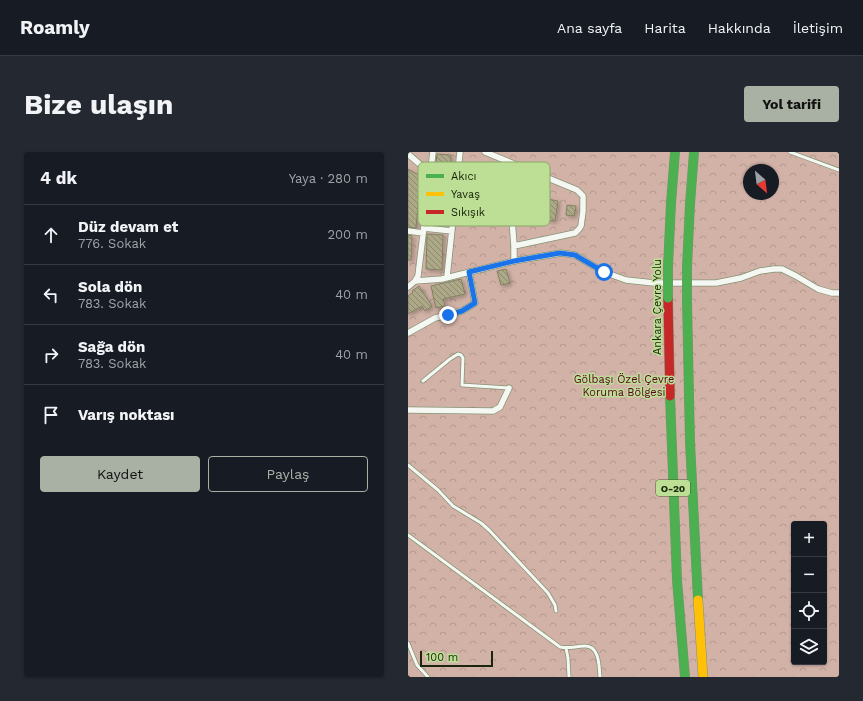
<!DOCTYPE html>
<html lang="tr">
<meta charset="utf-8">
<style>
body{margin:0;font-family:"Work Sans",sans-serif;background:#242831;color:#f1f3f6}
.controls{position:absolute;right:12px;bottom:12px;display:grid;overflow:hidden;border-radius:4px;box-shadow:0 1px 3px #0004}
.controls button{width:36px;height:36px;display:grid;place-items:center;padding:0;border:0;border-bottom:1px solid #363941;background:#171b24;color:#f1f3f6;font:20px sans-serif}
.compass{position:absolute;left:335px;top:12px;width:36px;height:36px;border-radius:50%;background:#171b24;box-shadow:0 1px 3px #0004;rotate:152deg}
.scale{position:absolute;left:12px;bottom:10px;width:73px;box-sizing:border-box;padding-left:4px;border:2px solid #1a2609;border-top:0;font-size:11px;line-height:14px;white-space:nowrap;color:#1a2609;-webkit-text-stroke:3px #bcde95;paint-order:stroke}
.stop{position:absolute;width:12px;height:12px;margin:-9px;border:3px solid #1a73e8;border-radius:50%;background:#fff}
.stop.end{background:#1a73e8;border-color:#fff;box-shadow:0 1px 4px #0008}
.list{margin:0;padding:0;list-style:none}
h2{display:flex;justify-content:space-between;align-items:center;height:52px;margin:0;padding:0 16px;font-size:17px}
h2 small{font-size:13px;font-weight:400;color:#9ea1a6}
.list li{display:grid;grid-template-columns:26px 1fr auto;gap:12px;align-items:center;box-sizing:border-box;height:60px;padding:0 16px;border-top:1px solid #363941}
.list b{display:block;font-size:15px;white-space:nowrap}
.list p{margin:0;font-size:13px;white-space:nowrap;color:#9ea1a6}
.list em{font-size:13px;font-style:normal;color:#9ea1a6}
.actions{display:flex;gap:8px;padding:12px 16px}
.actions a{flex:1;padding:9px 0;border:1px solid #a9b1a4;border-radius:4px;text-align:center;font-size:14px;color:#a9b1a4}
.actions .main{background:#a9b1a4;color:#111}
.icon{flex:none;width:22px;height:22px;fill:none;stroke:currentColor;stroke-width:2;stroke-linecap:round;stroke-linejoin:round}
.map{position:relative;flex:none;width:431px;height:525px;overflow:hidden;border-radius:4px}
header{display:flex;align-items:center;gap:24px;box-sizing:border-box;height:56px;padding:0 20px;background:#171b24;border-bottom:1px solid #363941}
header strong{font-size:19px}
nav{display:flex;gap:22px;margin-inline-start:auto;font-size:14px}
.intro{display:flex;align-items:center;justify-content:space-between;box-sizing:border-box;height:96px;padding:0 24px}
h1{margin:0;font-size:28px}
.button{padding:10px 18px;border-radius:4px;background:#a9b1a4;color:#111;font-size:14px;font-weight:700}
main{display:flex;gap:24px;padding:0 24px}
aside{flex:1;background:#171b24;border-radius:4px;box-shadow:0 1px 3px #0004}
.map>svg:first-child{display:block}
.park{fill:url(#park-crowns);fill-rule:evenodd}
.building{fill:url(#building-back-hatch);stroke:#828161;filter:url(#shadow)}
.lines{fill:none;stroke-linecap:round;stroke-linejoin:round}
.lane-casing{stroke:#859374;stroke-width:4.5}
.street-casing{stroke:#859374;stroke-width:7}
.fast-casing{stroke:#839170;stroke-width:10}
.slow-casing{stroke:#839170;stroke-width:10}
.jam-casing{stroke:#839170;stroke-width:10}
.lane{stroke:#f5f8f2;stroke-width:3}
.street{stroke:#f5f8f2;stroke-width:5.5}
.fast{stroke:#4caf50;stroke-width:9}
.slow{stroke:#ffc107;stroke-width:9}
.jam{stroke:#c62828;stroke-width:9}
.fast-bridge-casing{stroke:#839170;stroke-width:10;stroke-linecap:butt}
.fast-bridge{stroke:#4caf50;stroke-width:9}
.route{stroke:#1a73e8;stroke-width:5}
.labels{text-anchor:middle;stroke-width:3;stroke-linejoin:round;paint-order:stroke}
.shield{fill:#bcde95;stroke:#4b5d33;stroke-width:1}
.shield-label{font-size:10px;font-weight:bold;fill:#1a2609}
.street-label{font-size:11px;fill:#1a2609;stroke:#bcde95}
.park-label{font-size:11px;fill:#5b0122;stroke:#bcde95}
.key{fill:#bcde95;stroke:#8ba76b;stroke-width:1}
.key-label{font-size:11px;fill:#1a2609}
</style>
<header>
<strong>Roamly</strong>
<nav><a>Ana sayfa</a><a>Harita</a><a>Hakkında</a><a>İletişim</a></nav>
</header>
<div class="intro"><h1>Bize ulaşın</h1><a class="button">Yol tarifi</a></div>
<main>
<aside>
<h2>4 dk<small>Yaya · 280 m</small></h2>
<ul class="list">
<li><svg class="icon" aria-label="ahead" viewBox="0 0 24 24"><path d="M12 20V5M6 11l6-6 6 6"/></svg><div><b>Düz devam et</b><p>776. Sokak</p></div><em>200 m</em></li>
<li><svg class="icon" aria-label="left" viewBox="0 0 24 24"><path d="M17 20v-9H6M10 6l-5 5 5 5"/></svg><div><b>Sola dön</b><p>783. Sokak</p></div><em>40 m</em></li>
<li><svg class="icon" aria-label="right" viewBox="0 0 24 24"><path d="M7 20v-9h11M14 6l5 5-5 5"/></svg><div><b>Sağa dön</b><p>783. Sokak</p></div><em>40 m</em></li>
<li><svg class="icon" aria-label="arrive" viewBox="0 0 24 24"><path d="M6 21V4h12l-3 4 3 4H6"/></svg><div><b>Varış noktası</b></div></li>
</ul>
<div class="actions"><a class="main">Kaydet</a><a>Paylaş</a></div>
</aside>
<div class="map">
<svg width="431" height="525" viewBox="0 0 431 525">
<defs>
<pattern id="park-crowns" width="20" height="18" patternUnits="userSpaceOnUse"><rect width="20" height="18" fill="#d2b2a7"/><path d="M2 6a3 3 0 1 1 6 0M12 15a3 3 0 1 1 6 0" fill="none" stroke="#b4998e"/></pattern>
<pattern id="building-back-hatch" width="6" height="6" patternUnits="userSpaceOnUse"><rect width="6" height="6" fill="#ada988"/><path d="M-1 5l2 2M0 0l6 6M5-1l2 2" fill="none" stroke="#8c896d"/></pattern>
<filter id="shadow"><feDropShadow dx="2" dy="2" stdDeviation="2" flood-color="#0004"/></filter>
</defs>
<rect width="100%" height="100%" fill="#bbcda6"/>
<!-- park -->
<path class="park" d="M 0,0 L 431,0 L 431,525 L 0,525 ZM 341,18 L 365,18 L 365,42 L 341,42 ZM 386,372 L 416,372 L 416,510 L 386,510 Z"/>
<!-- building -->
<path class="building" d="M 29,2 L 43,3 L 41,38 L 38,38 L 37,53 L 39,53 L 36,74 L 21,72 Z
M 0,17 L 12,24 L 11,31 L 12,32 L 8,76 L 0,75 Z
M 134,46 L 150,49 L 147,69 L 132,66 L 134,54 L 133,54 Z
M 159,53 L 168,54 L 166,64 L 158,63 Z
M 19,82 L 35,83 L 34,118 L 18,117 Z
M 0,83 L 4,84 L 3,108 L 0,108 Z
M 98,117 L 102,131 L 93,133 L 89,119 Z
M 53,127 L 57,142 L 35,147 L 37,154 L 28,156 L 27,152 L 23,134 Z
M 11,134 L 24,154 L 17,159 L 14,154 L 0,162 L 0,144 L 5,140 L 4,139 Z"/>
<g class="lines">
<!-- lane casing -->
<g class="lane-casing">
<path id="lane" d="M 382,0 L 431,18
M 15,229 L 42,207 L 50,202 L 53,203 L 55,206 L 54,233 L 101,236
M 0,313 L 30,338 L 45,354 L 73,371 L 81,378 L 140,441 L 147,453 L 148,459
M 0,383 L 152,495 C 163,497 167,494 177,494 C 192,494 191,515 192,525
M 0,491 L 9,513 L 20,525
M 158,496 L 160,506 L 161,525"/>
</g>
<!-- street casing -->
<g class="street-casing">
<path id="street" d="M 77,0 L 169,38 L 175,44 L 175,59 L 173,74 L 171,77 L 167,81 L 106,94
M 0,2 L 22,21
M 102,11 L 103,54 L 106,94 L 106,109
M 51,14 L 80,24 L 103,31
M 16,76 L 44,79
M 0,79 L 15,81
M 39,125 L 52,0
M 7,129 L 10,124 L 25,0
M 0,135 L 7,129 L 34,127 L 106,109 L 153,101 L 167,103 L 196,120 L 218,128 L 246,131 L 308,131 L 333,126 L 352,119 L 366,117 L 374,117 L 388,124 L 410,137 L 424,141 L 431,141
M 0,181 L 27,166 L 54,159 L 67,151 L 61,120
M 0,258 L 85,259 L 92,255 L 101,236"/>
</g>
<!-- fast casing -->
<g class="fast-casing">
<path id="fast" d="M 260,115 L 263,51 L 267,0
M 279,115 L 282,52 L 286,0
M 279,149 L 282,290 L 290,448
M 262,244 L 269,428 L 277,525"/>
</g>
<!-- slow casing -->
<g class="slow-casing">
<path id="slow" d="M 290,448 L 295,525"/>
</g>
<!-- jam casing -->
<g class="jam-casing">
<path id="jam" d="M 260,146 L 262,244"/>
</g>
<!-- lane -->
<use href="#lane" class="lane"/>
<!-- street -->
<use href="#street" class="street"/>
<!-- fast -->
<use href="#fast" class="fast"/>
<!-- slow -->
<use href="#slow" class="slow"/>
<!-- jam -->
<use href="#jam" class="jam"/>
<!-- fast-bridge casing -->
<g class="fast-bridge-casing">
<path id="fast-bridge" d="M 260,115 L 260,146
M 279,115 L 279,149"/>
</g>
<!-- fast-bridge -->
<use href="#fast-bridge" class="fast-bridge"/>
</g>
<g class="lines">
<!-- route -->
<path class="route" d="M 40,163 L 54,159 L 67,151 L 61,120 L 106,109 L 152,101 L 167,103 L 196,120"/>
</g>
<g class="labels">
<!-- shield labels -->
<rect class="shield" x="248" y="328" width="34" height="16" rx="3"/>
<g class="shield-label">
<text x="265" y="340">O-20</text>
</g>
<!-- street labels -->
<g class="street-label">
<text transform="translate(249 155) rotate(-90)" y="4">Ankara Çevre Yolu</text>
</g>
<!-- park labels -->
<g class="park-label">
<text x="216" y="231">Gölbaşı Özel Çevre<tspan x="216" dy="13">Koruma Bölgesi</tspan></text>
</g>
</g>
<!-- legend -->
<rect x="10" y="10" width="132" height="64" rx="6" class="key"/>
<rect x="18" y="22" width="18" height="4" fill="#4caf50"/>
<rect x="18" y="40" width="18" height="4" fill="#ffc107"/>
<rect x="18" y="58" width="18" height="4" fill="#c62828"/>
<g class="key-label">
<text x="43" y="28">Akıcı</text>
<text x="43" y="46">Yavaş</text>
<text x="43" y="64">Sıkışık</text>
</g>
</svg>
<div class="controls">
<button>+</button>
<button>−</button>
<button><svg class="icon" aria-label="locate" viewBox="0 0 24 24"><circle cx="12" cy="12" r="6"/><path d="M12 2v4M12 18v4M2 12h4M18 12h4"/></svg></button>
<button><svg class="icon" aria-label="layers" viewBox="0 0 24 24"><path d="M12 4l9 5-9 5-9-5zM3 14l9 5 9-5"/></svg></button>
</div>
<svg class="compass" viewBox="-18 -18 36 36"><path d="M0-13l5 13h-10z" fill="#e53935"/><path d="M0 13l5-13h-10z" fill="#9ea1a6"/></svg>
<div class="scale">100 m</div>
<div class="stop" style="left:196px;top:120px"></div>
<div class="stop end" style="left:40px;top:163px"></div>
</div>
</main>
